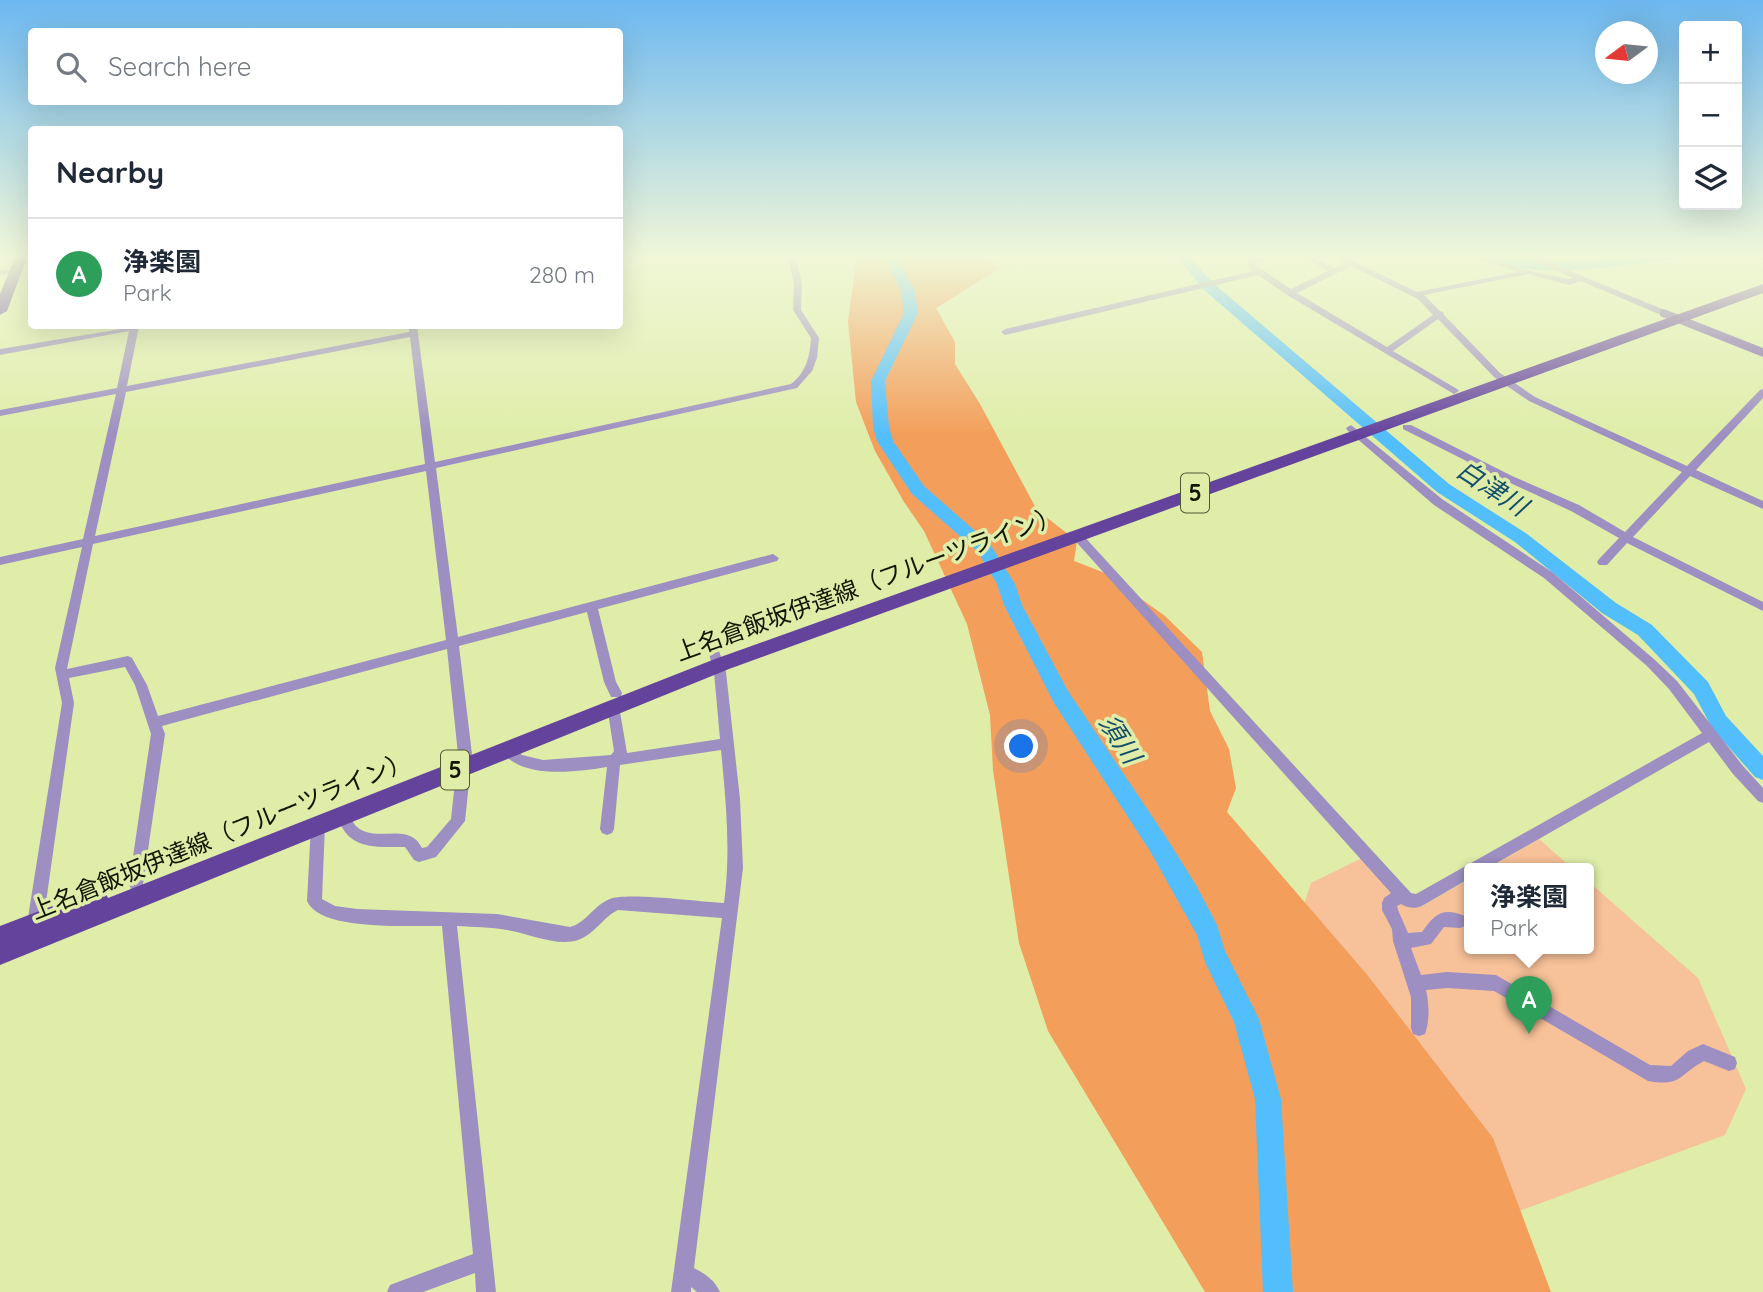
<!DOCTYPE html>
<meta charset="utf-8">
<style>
body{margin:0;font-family:Quicksand,"Noto Sans JP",sans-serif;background:#f6f6f7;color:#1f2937}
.controls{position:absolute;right:21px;top:21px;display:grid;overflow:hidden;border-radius:7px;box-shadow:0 7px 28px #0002}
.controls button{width:63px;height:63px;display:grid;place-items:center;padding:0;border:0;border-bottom:2px solid #e0e1e3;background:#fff;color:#1f2937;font:35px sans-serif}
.compass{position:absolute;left:1595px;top:21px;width:63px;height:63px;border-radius:50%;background:#fff;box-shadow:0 7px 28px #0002;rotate:255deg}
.you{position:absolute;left:1022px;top:747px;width:24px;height:24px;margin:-18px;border:5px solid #fff;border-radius:50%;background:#1a73e8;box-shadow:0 0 0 10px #1a73e833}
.badge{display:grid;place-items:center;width:46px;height:46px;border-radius:50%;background:#1a73e8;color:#fff;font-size:23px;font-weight:700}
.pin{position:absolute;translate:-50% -58px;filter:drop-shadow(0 2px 4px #0008)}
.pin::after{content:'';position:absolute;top:37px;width:24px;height:21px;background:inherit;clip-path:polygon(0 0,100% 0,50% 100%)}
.popup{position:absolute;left:1464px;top:863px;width:130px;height:91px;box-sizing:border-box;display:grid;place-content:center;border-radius:7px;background:#fff;filter:drop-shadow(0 2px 5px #0005);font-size:23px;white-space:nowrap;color:#747a83}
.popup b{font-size:26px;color:#1f2937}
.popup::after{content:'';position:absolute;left:50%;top:100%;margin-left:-14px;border:14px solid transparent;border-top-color:#fff}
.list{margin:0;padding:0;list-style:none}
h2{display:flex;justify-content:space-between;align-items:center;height:91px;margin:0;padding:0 28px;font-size:30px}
h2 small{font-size:23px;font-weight:400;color:#747a83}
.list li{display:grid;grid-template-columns:46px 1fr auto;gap:21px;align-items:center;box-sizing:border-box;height:112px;padding:0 28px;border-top:2px solid #e0e1e3}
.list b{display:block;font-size:26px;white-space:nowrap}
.list p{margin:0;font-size:23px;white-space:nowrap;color:#747a83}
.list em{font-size:23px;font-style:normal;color:#747a83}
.icon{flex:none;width:38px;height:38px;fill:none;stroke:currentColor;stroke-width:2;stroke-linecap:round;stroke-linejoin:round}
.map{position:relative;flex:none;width:1763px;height:1292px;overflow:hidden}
.search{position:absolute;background:#fff;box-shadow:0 7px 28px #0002;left:28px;top:28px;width:595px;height:77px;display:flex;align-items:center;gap:18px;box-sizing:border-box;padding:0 24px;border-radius:7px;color:#747a83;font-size:26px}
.panel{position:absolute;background:#fff;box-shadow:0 7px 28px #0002;left:28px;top:126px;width:595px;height:203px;border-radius:7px}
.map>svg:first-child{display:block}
.green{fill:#f7c199}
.forest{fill:#f39e5a}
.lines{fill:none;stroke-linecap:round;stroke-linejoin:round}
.river{fill:#53befc;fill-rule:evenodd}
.minor{fill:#9d8fc1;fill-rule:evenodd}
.secondary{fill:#7c64ac;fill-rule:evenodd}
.primary{fill:#64439d;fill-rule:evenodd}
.labels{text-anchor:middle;stroke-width:7;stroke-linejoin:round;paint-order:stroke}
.shield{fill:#dfeda9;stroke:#4f5633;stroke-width:2}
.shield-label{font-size:23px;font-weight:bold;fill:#111500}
.street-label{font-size:24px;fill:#111500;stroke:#dfeda9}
.water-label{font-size:26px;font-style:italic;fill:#134d6c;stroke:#dfeda9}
</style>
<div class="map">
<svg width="1763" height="1292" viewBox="0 0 1763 1292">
<rect width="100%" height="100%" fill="#dfeda9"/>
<!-- green -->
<path class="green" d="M 1539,839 L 1572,868 L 1489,868 Z
M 1362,858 L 1405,905 L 1421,907 L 1469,879 L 1470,948 L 1588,948 L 1589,882 L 1698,978 L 1746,1089 L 1725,1135 L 1503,1217 L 1289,950 L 1311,883 Z"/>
<!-- forest -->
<path class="forest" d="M 857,255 L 986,255 L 999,269 L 936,308 L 955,342 L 955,364 L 980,404 L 1037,510 L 1077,541 L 1074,561 L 1105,573 L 1165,616 L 1202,652 L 1210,711 L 1229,749 L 1236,788 L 1227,812 L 1369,977 L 1493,1138 L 1551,1292 L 1205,1292 L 1048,1031 L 1019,943 L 993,770 L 990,715 L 967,624 L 924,531 L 904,502 L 875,451 L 856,402 L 848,321 Z"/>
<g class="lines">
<!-- river -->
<path class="river" d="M 884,255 L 896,255 L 915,291 L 918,313 L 885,381 L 889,427 L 893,441 L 924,486 L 990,544 L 1015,584 L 1022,605 L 1068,691 L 1166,837 L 1196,885 L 1217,925 L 1225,951 L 1259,1019 L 1281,1099 L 1293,1292 L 1263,1292 L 1255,1099 L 1234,1022 L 1205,962 L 1197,935 L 1150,851 L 1054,703 L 1004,605 L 997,584 L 978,552 L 912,494 L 877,441 L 873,427 L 871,381 L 904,313 L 901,291 Z
M 1176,255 L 1188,255 L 1213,283 L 1449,484 L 1527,534 L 1616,603 L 1652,625 L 1708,682 L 1726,716 L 1763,756 L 1763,780 L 1755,777 L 1712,728 L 1694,694 L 1638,635 L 1602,613 L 1515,542 L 1437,492 L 1203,289 Z
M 1486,255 C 1511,253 1536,263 1562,262 C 1603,262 1643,251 1683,255 L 1677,259 C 1633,263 1520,285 1486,255 Z
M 1751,255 L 1763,255 L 1763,259 L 1753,258 Z"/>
<!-- minor -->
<path class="minor" d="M 787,255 L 795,255 L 802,283 L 801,310 L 819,338 L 817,358 L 812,371 L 797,388 L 436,468 L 458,637 L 773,554 L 779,558 L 777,561 L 598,609 L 616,682 L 622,693 L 621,697 L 611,697 L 604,682 L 587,612 L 459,646 L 472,754 L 465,821 L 436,857 L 419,862 L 414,860 L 405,847 C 374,847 347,850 337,815 L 339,811 L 344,809 L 349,811 C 351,816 352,822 356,826 C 372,842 399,826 415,839 C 418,841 420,845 422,848 L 427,847 L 451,819 L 458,754 L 447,649 L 162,726 L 165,734 L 143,884 L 141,889 L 136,891 L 131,889 L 129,884 L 151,734 L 135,685 L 125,667 L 69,678 L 74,703 L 43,924 L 40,929 L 35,931 L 30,929 L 27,924 L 62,703 L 55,668 L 82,547 L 0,565 L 0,557 L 83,539 L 116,394 L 0,416 L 0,410 L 117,388 L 129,331 L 0,355 L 0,349 L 139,326 L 127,386 L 409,332 L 409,326 L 417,326 L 435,462 L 791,384 C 806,373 810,356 811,338 L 793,310 L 794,283 ZM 410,337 L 425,464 L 95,536 L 126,392 ZM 426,471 L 446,640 L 158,716 L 147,685 L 132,658 L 128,656 L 67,669 L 93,544 Z
M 1268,255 L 1279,255 L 1256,263 L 1255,265 L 1291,289 L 1328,271 L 1298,255 L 1307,255 L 1335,268 L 1345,263 L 1331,255 L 1340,255 L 1417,292 L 1517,272 L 1473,257 L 1472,255 L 1483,255 L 1526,270 L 1569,279 L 1573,278 L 1521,255 L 1531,255 L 1667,311 L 1667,315 L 1661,315 L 1581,281 L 1569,285 L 1529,274 L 1424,295 L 1440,311 L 1443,312 L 1444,315 L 1500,373 L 1535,397 L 1687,466 L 1760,390 L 1763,389 L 1763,398 L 1696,470 L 1763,501 L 1763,509 L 1690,476 L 1633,537 L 1763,602 L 1763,611 L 1627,543 L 1607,565 L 1599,565 L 1597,562 L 1599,559 L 1619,538 L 1571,511 L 1504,480 L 1403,429 L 1403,425 L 1411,425 L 1512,476 L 1579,505 L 1625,532 L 1682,472 L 1529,401 L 1494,377 L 1438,319 L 1393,351 L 1457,389 L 1459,391 L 1454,394 L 1287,295 L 1258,275 L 1005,335 L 1001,332 L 1005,329 L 1253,271 L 1247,266 L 1250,259 ZM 1351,266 L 1418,299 L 1433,315 L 1387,347 L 1297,293 Z
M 15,269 L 19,271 L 18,273 L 0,275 L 0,271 Z
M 1351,425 L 1442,499 L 1552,572 L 1655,660 L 1677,681 L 1743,766 L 1763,788 L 1763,803 L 1758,801 L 1733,774 L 1709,742 L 1488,868 L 1470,868 L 1470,878 L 1422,906 C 1415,909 1407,908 1401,904 L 1397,906 L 1398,910 L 1408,933 L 1422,932 C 1435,914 1442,907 1465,916 L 1468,921 L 1465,926 L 1460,928 L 1444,927 L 1431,944 L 1411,948 L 1421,975 L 1447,972 L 1496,975 L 1650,1065 L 1671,1066 L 1688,1051 L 1703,1044 L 1735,1057 L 1737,1063 L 1735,1069 L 1729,1071 L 1704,1061 C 1678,1075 1682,1087 1648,1081 L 1494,991 L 1447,988 L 1426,990 C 1429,1004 1430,1020 1425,1034 L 1419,1036 L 1413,1034 L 1411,1028 L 1411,997 L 1393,941 L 1392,929 L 1382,910 L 1382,903 L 1384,898 L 1391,893 L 1070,535 L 1072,532 L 1080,532 L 1411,893 L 1416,894 L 1702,733 L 1669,689 L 1647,666 L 1544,578 L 1434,505 L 1347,430 L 1346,428 Z
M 715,649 L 719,651 L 726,672 L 740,799 L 743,868 L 694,1268 C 705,1274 714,1279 720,1292 L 697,1292 L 691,1287 L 691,1292 L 671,1292 L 722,918 L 618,910 C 603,917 595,934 578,940 C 556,947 529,933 507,930 C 491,927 474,927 457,926 L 496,1292 L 476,1292 L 475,1273 L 423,1292 L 387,1292 L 390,1285 L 473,1254 L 442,926 C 412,925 320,932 307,901 L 311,825 L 313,821 L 318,819 L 323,821 L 325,825 L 322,899 L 335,906 L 357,909 L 497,914 L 570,927 C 586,923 594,905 610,899 C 627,892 701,902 724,903 C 731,852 726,802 721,750 L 620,765 L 614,829 L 612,833 L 607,835 L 602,833 L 600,829 L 607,767 C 576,772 519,780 500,749 L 502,745 L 507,743 L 512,745 L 522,755 L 543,760 L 611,755 L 614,751 L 607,706 L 608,702 L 618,702 L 619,706 L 627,753 L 720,739 L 714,672 L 709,654 L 711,651 Z"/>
<!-- secondary -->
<path class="secondary" d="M 1664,309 L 1763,348 L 1763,357 L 1660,316 L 1660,310 Z"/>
<!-- primary -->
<path class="primary" d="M 16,255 L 28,255 L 7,311 L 0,315 L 0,294 Z
M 1763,284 L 1763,293 L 729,669 L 0,965 L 0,926 L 97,889 L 105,892 L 108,898 L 715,659 Z"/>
</g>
<!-- sky -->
<linearGradient id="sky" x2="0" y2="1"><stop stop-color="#6cb8f0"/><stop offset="0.59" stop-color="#f1f7d8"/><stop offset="1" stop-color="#f1f7d8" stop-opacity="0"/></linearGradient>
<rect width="1763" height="435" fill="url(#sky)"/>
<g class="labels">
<!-- shield labels -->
<g class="shield">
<rect x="1181" y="473.5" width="28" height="39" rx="5"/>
<rect x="441" y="750.5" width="28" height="39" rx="5"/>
</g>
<g class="shield-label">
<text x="1195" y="501">5</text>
<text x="455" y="778">5</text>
</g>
<!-- street labels -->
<g class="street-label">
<text transform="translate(868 584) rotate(-20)" y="8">上名倉飯坂伊達線（フルーツライン）</text>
<text transform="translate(221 836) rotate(-22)" y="8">上名倉飯坂伊達線（フルーツライン）</text>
</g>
<!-- water labels -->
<g class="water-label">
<text transform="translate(1492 488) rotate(33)" y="9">白津川</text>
<text transform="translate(1120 739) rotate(57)" y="9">須川</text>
</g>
</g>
</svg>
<div class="controls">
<button>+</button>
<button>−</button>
<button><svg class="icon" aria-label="layers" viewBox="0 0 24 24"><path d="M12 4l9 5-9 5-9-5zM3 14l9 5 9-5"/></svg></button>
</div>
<svg class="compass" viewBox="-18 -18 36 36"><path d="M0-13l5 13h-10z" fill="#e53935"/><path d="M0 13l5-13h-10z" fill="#747a83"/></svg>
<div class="you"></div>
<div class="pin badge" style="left:1529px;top:1034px;background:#2e9e5b">A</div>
<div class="popup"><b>浄楽園</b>Park</div>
<div class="search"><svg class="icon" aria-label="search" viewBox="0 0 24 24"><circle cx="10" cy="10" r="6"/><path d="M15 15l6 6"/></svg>Search here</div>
<section class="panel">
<h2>Nearby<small></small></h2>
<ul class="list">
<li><span class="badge" style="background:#2e9e5b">A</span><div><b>浄楽園</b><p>Park</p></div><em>280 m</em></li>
</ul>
</section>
</div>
